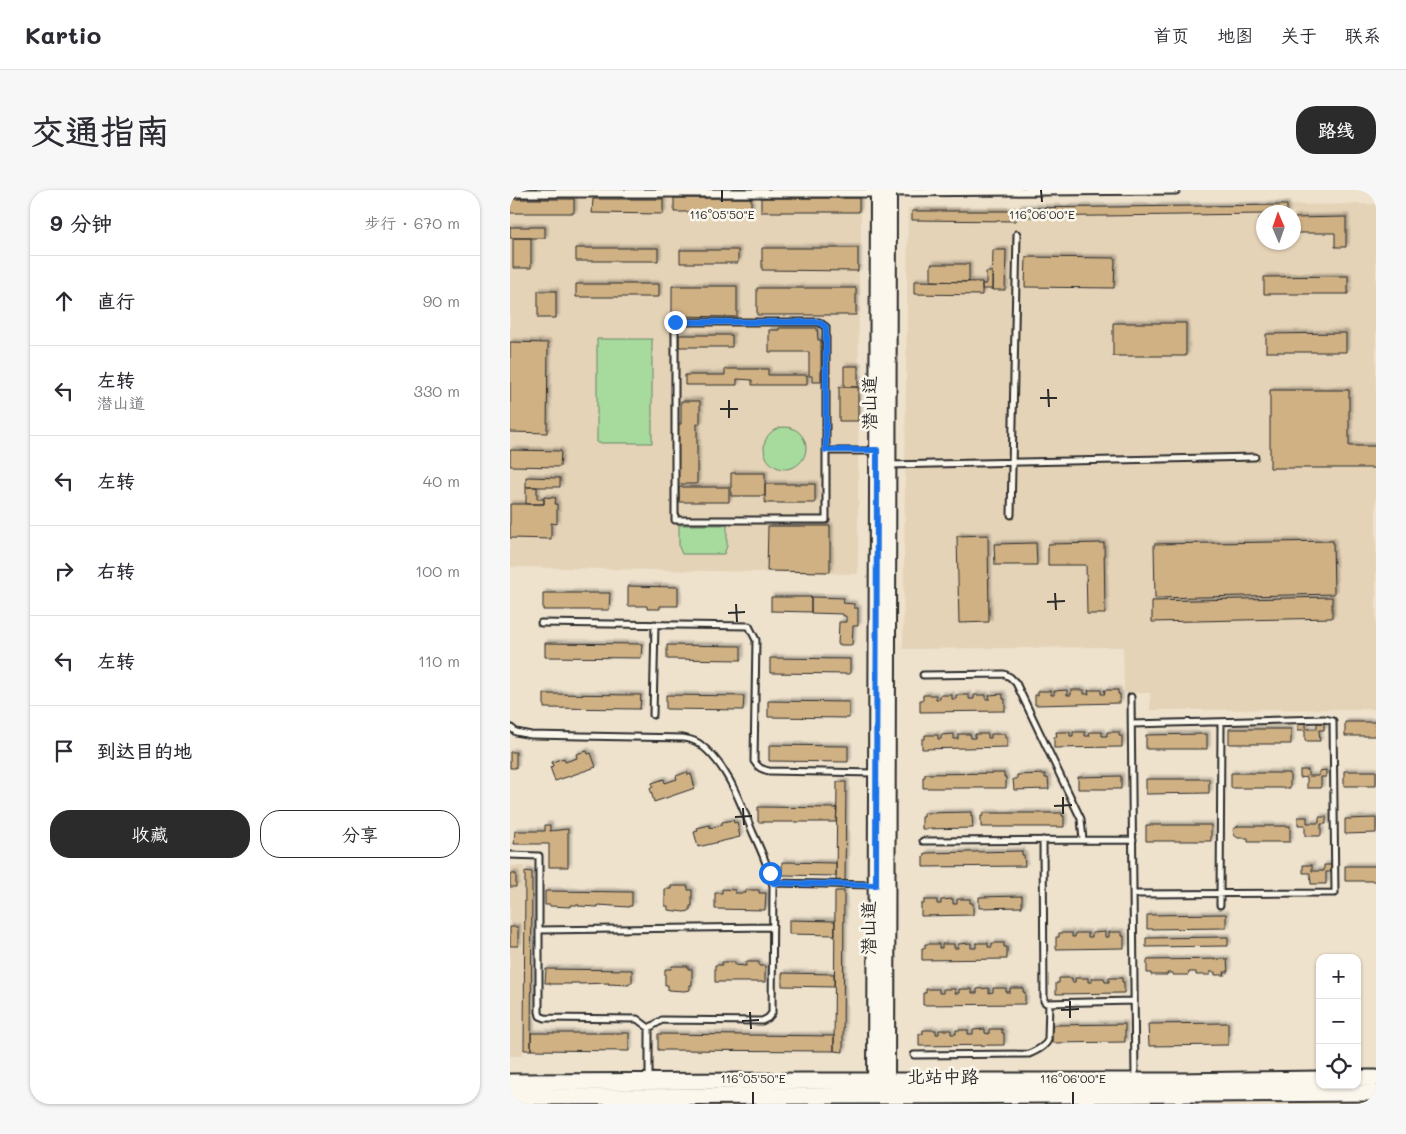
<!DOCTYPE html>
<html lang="zh">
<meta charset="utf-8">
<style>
body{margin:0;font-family:Mali,"LXGW WenKai TC",sans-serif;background:#f7f7f7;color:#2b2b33}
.controls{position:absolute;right:15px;bottom:15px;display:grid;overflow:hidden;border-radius:10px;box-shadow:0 1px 4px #0004}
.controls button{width:45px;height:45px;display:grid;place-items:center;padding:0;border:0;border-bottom:1px solid #e1e1e2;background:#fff;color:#2b2b33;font:25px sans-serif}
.compass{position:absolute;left:746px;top:15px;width:45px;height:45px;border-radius:50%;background:#fff;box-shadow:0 1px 4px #0004;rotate:358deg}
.stop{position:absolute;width:15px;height:15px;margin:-11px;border:4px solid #1a73e8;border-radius:50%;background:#fff}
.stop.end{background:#1a73e8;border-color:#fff;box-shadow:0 1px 5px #0008}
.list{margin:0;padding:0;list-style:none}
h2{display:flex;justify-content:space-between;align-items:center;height:65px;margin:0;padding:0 20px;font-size:21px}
h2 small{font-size:16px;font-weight:400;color:#7c7c81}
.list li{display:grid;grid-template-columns:32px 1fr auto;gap:15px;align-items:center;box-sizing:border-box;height:90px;padding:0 20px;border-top:1px solid #e1e1e2}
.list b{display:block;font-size:19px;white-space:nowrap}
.list p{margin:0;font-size:16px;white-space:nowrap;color:#7c7c81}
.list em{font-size:16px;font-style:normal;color:#7c7c81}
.actions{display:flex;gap:10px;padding:15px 20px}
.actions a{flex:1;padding:11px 0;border:1px solid #2b2b2b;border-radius:20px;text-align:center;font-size:18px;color:#2b2b2b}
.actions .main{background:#2b2b2b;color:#fff}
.icon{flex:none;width:28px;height:28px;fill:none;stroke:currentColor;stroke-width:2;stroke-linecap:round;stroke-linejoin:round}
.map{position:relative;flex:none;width:866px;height:914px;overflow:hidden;border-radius:20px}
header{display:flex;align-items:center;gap:30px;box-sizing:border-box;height:70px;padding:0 25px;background:#fff;border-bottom:1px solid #e1e1e2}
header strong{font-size:24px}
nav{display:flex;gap:28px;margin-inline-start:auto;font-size:18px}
.intro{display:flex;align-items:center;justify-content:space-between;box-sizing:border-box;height:120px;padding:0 30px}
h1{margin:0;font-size:35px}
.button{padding:12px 22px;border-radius:20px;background:#2b2b2b;color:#fff;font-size:18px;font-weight:700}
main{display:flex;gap:30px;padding:0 30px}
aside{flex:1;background:#fff;border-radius:20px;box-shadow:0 1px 4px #0004}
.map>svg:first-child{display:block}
.built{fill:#e5d3b7;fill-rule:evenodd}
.green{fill:#a7db9d;stroke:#698364}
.building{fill:#d0b184;stroke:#2b2b2b;filter:url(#shadow)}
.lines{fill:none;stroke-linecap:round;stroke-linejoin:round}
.service-casing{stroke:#2b2b2b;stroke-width:9}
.pedestrian-casing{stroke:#2b2b2b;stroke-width:11}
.secondary-casing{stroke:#2b2b2b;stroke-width:18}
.primary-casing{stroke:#2b2b2b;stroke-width:19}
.service{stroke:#fbf7ec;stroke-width:5}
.pedestrian{stroke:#fbf7ec;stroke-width:7}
.secondary{stroke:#fbf7ec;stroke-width:14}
.primary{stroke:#fbf7ec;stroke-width:15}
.route{stroke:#1a73e8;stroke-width:6}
.ticks{fill:none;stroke:#2b2b2b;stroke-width:2}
.labels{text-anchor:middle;stroke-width:5;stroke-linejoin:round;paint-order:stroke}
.street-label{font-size:18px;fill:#2b2b2b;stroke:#fbf7ec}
.ticks-label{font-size:12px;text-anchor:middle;fill:#2b2b2b;stroke:#fbf7ec;stroke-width:5;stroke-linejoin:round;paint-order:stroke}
</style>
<header>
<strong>Kartio</strong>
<nav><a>首页</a><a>地图</a><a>关于</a><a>联系</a></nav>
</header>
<div class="intro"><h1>交通指南</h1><a class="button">路线</a></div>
<main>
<aside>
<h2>9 分钟<small>步行 · 670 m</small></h2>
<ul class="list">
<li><svg class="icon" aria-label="ahead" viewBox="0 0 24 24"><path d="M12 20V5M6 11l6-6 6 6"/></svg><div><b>直行</b></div><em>90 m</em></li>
<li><svg class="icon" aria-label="left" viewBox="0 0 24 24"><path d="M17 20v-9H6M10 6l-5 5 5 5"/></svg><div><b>左转</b><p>潜山道</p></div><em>330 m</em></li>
<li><svg class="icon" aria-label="left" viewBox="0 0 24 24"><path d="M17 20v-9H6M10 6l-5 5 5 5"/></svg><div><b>左转</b></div><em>40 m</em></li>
<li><svg class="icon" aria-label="right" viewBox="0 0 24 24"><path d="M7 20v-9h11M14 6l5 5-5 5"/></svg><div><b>右转</b></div><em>100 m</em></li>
<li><svg class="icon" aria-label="left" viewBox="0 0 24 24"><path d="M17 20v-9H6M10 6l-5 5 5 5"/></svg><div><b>左转</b></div><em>110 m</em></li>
<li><svg class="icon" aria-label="arrive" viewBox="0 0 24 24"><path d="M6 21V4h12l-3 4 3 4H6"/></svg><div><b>到达目的地</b></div></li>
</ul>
<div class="actions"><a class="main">收藏</a><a>分享</a></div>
</aside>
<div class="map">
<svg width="866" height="914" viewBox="0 0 866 914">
<defs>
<filter id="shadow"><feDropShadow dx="2.5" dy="-2.5" stdDeviation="1" flood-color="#0004"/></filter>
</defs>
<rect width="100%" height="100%" fill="#eee2cd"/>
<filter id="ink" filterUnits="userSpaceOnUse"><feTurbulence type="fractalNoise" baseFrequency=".02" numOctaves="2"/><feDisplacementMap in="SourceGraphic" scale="10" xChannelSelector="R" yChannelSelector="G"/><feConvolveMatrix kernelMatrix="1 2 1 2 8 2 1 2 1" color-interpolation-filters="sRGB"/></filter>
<g filter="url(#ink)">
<!-- built -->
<path class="built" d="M 0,0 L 351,0 L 351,56 L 349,57 L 348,384 L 0,377 Z
M 866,14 L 866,519 L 640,520 L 640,503 L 614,503 L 613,457 L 393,459 L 398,18 ZM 754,22 L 784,22 L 784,52 L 754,52 Z
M 0,676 L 14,676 L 13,866 L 0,866 Z"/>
<!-- green -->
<path class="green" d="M 87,149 L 142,149 L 142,253 L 87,253 Z
M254 258a21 21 0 1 1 42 0a21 21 0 1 1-42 0Z
M 169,335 L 217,335 L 217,356 L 214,364 L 172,364 L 169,357 Z"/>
<!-- building -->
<path class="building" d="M 164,8 L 241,8 L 241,22 L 164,22 Z
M 251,8 L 349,8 L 349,22 L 251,22 Z
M 0,9 L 64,9 L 64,23 L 0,23 Z
M 83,9 L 153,9 L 153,24 L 82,23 Z
M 777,15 L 777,22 L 754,22 L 754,24 L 509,27 L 509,18 Z
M 402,21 L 506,21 L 506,31 L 402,30 Z
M 836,27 L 836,57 L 825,57 L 825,43 L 784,43 L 784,28 Z
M 749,28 L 754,28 L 754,43 L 749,44 Z
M 0,37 L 35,37 L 35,48 L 0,48 Z
M 3,48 L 21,48 L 21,78 L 3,78 Z
M 66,58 L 148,58 L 148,71 L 66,71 Z
M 252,58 L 348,58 L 348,81 L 252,80 Z
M 170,60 L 228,60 L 228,73 L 170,73 Z
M 483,60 L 496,60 L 495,100 L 482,100 Z
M 516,67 L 605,68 L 604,98 L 515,97 Z
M 421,74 L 459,74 L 459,92 L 421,91 Z
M 476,82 L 482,82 L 482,99 L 472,99 L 472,94 L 476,94 Z
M 838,86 L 838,104 L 754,104 L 754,87 Z
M 404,91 L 472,92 L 472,105 L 404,104 Z
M 66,94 L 149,94 L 149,107 L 66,107 Z
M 162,96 L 227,96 L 227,127 L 162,126 Z
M 247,98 L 346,98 L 346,125 L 247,125 Z
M 28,101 L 46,101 L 46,128 L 28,128 Z
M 603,133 L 676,133 L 676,166 L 603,166 Z
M 269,138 L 307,138 L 308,150 L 311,150 L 311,192 L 302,192 L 302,186 L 299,186 L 299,162 L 259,162 L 259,140 L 269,140 Z
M 836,143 L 836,162 L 756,162 L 756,144 Z
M 169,145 L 222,145 L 222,157 L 169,157 Z
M 0,152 L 38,153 L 37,243 L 0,242 Z
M 334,176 L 348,176 L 348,197 L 334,197 Z
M 215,179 L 258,179 L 258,185 L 297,185 L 297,195 L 242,195 L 242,190 L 227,189 L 227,195 L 175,195 L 175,185 L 215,185 Z
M 329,197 L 348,197 L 348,231 L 329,231 Z
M 760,200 L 839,200 L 839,256 L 866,256 L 866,278 L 760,278 Z
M 171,211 L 190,211 L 190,234 L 187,234 L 187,294 L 168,294 L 168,234 L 171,234 Z
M 0,260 L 51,261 L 50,277 L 0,276 Z
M 221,283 L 255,283 L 255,306 L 221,306 Z
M 16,287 L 50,288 L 50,297 L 16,297 Z
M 255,294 L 305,294 L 305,313 L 255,313 Z
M 16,297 L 27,297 L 27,309 L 34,309 L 34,314 L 16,314 Z
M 169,297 L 219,297 L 219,312 L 169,312 Z
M 34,307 L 46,308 L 45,314 L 47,314 L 47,334 L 41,333 L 41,349 L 0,348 L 0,314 L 34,314 Z
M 258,336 L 320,336 L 320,382 L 257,381 Z
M 478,345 L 479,432 L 449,433 L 447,346 Z
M 823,351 L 824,404 L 645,408 L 644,354 Z
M 526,353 L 527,375 L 485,375 L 484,354 Z
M 594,353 L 595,424 L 577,424 L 576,375 L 538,375 L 538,354 Z
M 118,396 L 168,397 L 168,416 L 150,416 L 150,419 L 137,419 L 137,416 L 118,416 Z
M 33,403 L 100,403 L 99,420 L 33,420 Z
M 261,407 L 301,407 L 301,422 L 261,421 Z
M 301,407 L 334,408 L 333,413 L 344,414 L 344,418 L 348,418 L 348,436 L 343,436 L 342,455 L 328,455 L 329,432 L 336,432 L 336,426 L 333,426 L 333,424 L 301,423 Z
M 822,407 L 822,428 L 642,432 L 642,411 Z
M 35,453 L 132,454 L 131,468 L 35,467 Z
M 157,455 L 231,456 L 231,470 L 157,469 Z
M 260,468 L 340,469 L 340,484 L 260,483 Z
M 557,500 L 557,505 L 561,505 L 561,500 L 574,500 L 574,504 L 579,504 L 578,500 L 591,500 L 591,504 L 595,504 L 594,500 L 608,500 L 608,504 L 610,504 L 610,513 L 525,515 L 525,505 L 528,505 L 528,501 L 541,501 L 541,505 L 544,505 L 544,501 Z
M 34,504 L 131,505 L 130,519 L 34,518 Z
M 493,504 L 493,509 L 495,509 L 495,521 L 410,522 L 410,510 L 413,510 L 413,505 L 426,505 L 426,509 L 430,509 L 430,505 L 442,505 L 442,509 L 446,509 L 446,505 L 459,505 L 459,509 L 464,509 L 464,505 L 476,505 L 476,509 L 480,509 L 479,505 Z
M 156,505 L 234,506 L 233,520 L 156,519 Z
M 258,511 L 339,512 L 339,528 L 258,527 Z
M 835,532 L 866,532 L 866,546 L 835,546 Z
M 788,533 L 796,533 L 796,539 L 807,539 L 807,533 L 814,533 L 814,540 L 809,540 L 810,551 L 795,551 L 795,540 L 788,540 Z
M 719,539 L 781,539 L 781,554 L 719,554 Z
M 546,542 L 560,542 L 560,546 L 563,546 L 563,542 L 575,542 L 575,546 L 580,546 L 579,542 L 592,542 L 592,546 L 597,546 L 597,542 L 609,542 L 609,546 L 612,546 L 612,557 L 544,558 L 544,547 L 547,547 Z
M 444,544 L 444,549 L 448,549 L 448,544 L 460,544 L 461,548 L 465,548 L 465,544 L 478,544 L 478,548 L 481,548 L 481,544 L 495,544 L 495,548 L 497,548 L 497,557 L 412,559 L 412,549 L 415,549 L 415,545 L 428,545 L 428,549 L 431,549 L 431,545 Z
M 697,544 L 697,559 L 636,559 L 636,545 Z
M 259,555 L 338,556 L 338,572 L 259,571 Z
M 77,561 L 78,564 L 81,563 L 86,577 L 45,591 L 40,577 L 43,576 L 42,572 L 54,568 L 55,572 L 67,568 L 66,564 Z
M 0,562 L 6,562 L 6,578 L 0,578 Z
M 790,580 L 798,580 L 798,586 L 809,586 L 809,581 L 816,580 L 816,587 L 811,587 L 811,598 L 797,598 L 797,587 L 790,588 Z
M 834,581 L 866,581 L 866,596 L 834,596 Z
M 177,582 L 178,585 L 181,584 L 185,598 L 144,612 L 140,598 L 143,597 L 142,593 L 154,589 L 155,593 L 167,589 L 166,586 Z
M 494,583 L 494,587 L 496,587 L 496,598 L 413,598 L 413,587 L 415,587 L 415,584 Z
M 721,583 L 780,583 L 780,598 L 721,598 Z
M 535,584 L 535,588 L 538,588 L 539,599 L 504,600 L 503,589 L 507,589 L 507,585 Z
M 611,586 L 611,599 L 568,599 L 568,587 Z
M 636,589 L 699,589 L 699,603 L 636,604 Z
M 327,592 L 336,592 L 335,692 L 326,692 Z
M 248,617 L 327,618 L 326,632 L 248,632 Z
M 461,622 L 461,626 L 462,626 L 463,638 L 412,639 L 412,627 L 414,627 L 414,623 Z
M 473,623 L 552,623 L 552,626 L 554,626 L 554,637 L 471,637 L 471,626 L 473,626 Z
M 788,627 L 797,627 L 797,633 L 809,633 L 809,627 L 816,627 L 816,634 L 811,634 L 811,646 L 795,646 L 795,635 L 788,635 Z
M 866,628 L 866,643 L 835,644 L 835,629 Z
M 223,630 L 224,633 L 227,632 L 230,647 L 188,657 L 184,642 L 188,641 L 187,638 L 200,635 L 200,638 L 212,635 L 212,632 Z
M 35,635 L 40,635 L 40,641 L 58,639 L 58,677 L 39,677 L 39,654 L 4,654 L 5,641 L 35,641 Z
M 636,635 L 701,635 L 701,651 L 636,651 Z
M 728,636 L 780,636 L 780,652 L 738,652 L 738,648 L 728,648 L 724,645 L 723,640 Z
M 512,661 L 512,665 L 514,665 L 515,676 L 413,677 L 413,667 L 415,666 L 415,663 Z
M 272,672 L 326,673 L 326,686 L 272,685 Z
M 793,675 L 802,675 L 802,681 L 814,681 L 814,675 L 821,675 L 821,682 L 816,682 L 816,694 L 801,694 L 800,683 L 793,683 Z
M 835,676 L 866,676 L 866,691 L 835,691 Z
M 15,681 L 22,682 L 21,860 L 14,860 Z
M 0,684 L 6,684 L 6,697 L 0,697 Z
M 161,696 L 178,696 L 178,700 L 182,700 L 182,716 L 180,716 L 180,721 L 174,722 L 158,720 L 158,716 L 155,716 L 155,699 L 161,699 Z
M 212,699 L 225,700 L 225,703 L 236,703 L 236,700 L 249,700 L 249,703 L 256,703 L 255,720 L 205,719 L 205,703 L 212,703 Z
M 35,701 L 122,702 L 122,716 L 119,716 L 119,717 L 88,715 L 88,717 L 68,716 L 69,715 L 61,715 L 61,717 L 40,716 L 40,715 L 35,715 Z
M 325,701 L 334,701 L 333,862 L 324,861 Z
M 512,706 L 512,717 L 469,718 L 469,707 Z
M 443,709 L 443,714 L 447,714 L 447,709 L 460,709 L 460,713 L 463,713 L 463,725 L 411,726 L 411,714 L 414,714 L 414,710 L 427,710 L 427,714 L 431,714 L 431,710 Z
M 716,724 L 716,738 L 637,739 L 637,725 Z
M 279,730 L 325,731 L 325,745 L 279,744 Z
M 0,737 L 8,737 L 8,756 L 0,756 Z
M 595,742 L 595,747 L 599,747 L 599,742 L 612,742 L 612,746 L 614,746 L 614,758 L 546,759 L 546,747 L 549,747 L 549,743 L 562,743 L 562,747 L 565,747 L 565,743 L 578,743 L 578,747 L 582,747 L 582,743 Z
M 718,747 L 718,756 L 636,757 L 636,748 Z
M 461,753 L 461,758 L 466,758 L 466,753 L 478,753 L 478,757 L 482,757 L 482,753 L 494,753 L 494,757 L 497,757 L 497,769 L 412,770 L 412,758 L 415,758 L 415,754 L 429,754 L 429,758 L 432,758 L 432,754 L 444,754 L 444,758 L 448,758 L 448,754 Z
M 717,769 L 718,782 L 714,782 L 715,785 L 705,785 L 705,782 L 700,782 L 700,785 L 686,785 L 686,782 L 679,782 L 678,785 L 663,785 L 663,783 L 657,783 L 657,785 L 641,785 L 641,783 L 637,783 L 637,770 Z
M 212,772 L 225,772 L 225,775 L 236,776 L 236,772 L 249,772 L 249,776 L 255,776 L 255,792 L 205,792 L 205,775 L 212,775 Z
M 162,776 L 178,776 L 178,779 L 182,779 L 182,795 L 180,795 L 180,800 L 174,801 L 158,800 L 158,795 L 155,795 L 155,779 L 161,779 Z
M 36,779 L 122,780 L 122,793 L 119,793 L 119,795 L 98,794 L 99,793 L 69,794 L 69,793 L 61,793 L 61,794 L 40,794 L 40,793 L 35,793 Z
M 272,783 L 324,784 L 324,797 L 272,796 Z
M 549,788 L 562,788 L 562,792 L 565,792 L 565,788 L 578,788 L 578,792 L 582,792 L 582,788 L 594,788 L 595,792 L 599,792 L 599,788 L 612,788 L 612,792 L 614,792 L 614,803 L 546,804 L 546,793 L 549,793 Z
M 479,798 L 479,803 L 483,802 L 483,798 L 496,798 L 496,802 L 500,802 L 500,798 L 513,798 L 513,802 L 515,802 L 515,814 L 413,815 L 413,803 L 416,803 L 416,799 L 429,799 L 429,803 L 433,803 L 433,799 L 445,799 L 445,803 L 449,803 L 449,799 L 462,799 L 462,803 L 467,803 L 467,799 Z
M 718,833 L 718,855 L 639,856 L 638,834 Z
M 615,834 L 615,852 L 542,853 L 542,835 Z
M 475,839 L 475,843 L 479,844 L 479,839 L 492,839 L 492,843 L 494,843 L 494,855 L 409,856 L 409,844 L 413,844 L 413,840 L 426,840 L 426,844 L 429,844 L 429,840 L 441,840 L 441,844 L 446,844 L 446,840 L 458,840 L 458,844 L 463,844 L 463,840 Z
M 21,843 L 119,843 L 119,861 L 21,860 Z
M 148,844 L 324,846 L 324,861 L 148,860 Z"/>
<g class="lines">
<!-- service casing -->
<g class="service-casing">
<path id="service" d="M 165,132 L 309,132 L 316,137 L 316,330 L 165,330 Z
M 316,261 L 365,261
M 379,275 L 745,267
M 501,325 L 507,44
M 31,433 L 239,436 L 246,450 L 244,571 C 248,578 252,579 259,581 L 365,583
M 413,485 L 494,484 L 500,487 L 506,493 L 571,629 L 573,650
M 621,507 L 625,889
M 143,525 L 145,434
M 622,534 L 815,529 L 823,531 L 825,703 L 623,704
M 0,537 L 6,542 L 21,545 L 173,548 C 179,549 186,550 191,555 C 218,576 230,612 243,643 C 251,660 259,678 263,696 L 262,823 L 258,828 L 252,831 L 152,830 L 139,838 L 127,829 L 35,828 L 30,826 L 29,822 L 29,666 L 0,665
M 533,650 L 534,811 L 536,813 L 624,811
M 413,651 L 623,650
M 263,693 L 365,695
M 710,715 L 711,533
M 29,740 L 263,737
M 404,865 L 519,864 C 526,861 535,857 538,850 L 539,813
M 139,890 L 139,838"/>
</g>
<!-- pedestrian casing -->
<g class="pedestrian-casing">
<path id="pedestrian" d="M 379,2 L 666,0
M 0,3 L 368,3"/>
</g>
<!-- secondary casing -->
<g class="secondary-casing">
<path id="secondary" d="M 365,902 L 368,0
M 377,902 L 379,0"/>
</g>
<!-- primary casing -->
<g class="primary-casing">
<path id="primary" d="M 847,888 L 866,888
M 0,892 L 297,891 L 667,891 L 810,889
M 0,907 C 289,905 577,907 866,903"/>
</g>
<!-- service -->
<use href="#service" class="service"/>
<!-- pedestrian -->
<use href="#pedestrian" class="pedestrian"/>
<!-- secondary -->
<use href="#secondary" class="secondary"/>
<!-- primary -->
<use href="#primary" class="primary"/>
</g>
</g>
<g class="lines" filter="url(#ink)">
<!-- route -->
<path class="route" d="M 165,132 L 309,132 L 316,137 L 316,260 L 367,260 L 366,695 L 263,693 L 260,683"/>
</g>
<!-- ticks -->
<path class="ticks" d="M 212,0 L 212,12M 531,0 L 532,12M 538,199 L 539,217M 530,208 L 547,208M 219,210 L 219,228M 210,219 L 228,219M 545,403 L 546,420M 537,412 L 555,411M 226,414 L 227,432M 218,423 L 235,422M 553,607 L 553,624M 544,616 L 562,615M 233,618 L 234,635M 225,627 L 242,626M 560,811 L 560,828M 551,820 L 569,819M 240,822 L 241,839M 232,831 L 249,830M 243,902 L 243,914M 563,902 L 563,914"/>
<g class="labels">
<!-- street labels -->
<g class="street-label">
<text transform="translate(360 213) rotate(-90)" y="6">潜山道</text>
<text transform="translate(359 738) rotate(-90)" y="6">潜山道</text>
<text x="433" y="893">北站中路</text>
</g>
</g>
<g class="ticks-label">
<text x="212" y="29">116°05'50"E</text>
<text x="532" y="29">116°06'00"E</text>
<text x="243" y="893">116°05'50"E</text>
<text x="563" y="893">116°06'00"E</text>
</g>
</svg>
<div class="controls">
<button>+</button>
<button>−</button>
<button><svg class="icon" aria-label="locate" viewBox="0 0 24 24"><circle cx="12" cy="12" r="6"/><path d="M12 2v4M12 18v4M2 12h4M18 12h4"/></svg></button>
</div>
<svg class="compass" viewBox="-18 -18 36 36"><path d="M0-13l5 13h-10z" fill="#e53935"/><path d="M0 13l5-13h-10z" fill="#7c7c81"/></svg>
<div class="stop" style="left:260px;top:683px"></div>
<div class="stop end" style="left:165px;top:132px"></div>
</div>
</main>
